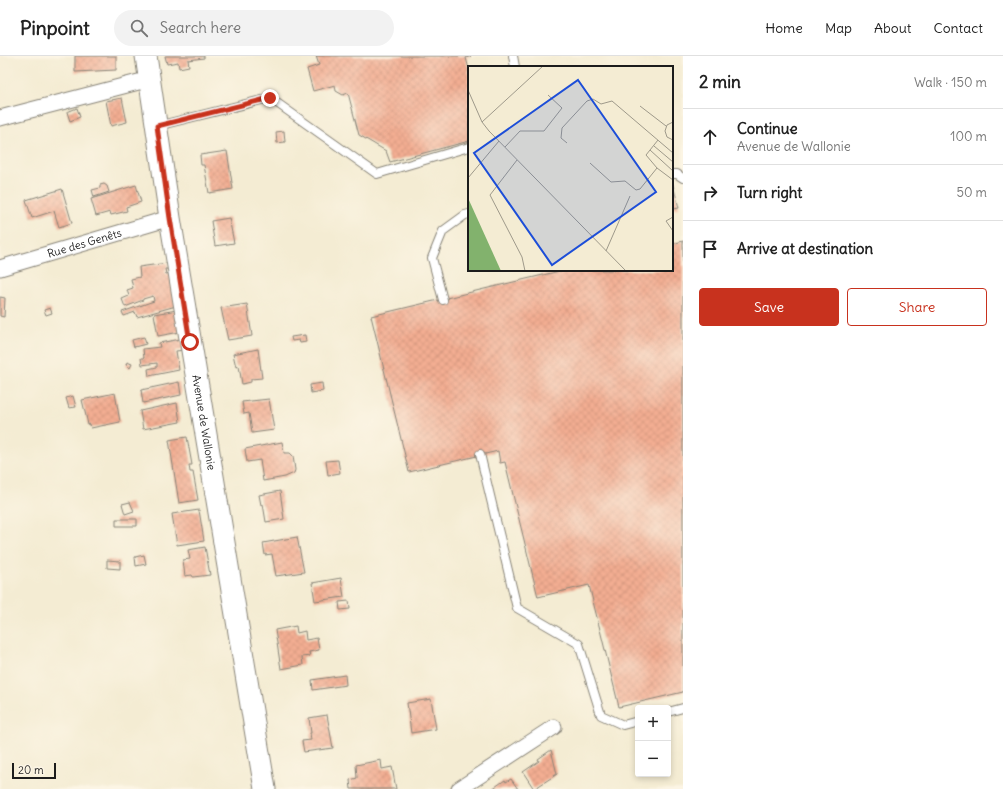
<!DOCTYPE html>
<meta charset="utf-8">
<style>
body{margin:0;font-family:Delius,sans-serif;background:#f2f2f2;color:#222}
.controls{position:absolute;right:12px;bottom:12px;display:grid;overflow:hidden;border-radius:4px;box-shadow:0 2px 6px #0003}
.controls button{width:36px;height:36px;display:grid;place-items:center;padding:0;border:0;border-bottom:1px solid #e0e0e0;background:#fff;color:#222;font:20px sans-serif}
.scale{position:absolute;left:12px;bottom:10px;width:44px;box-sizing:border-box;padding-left:4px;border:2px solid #1c1c1c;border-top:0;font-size:11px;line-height:14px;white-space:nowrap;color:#1c1c1c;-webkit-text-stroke:3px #fcf5e5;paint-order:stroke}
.stop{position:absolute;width:12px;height:12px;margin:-9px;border:3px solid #c8321e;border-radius:50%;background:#fff}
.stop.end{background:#c8321e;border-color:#fff;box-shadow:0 1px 4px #0008}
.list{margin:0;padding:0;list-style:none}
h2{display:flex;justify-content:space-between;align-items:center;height:52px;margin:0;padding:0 16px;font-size:17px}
h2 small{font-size:13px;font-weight:400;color:#767676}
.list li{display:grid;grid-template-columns:26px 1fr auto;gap:12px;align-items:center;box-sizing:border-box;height:56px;padding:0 16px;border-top:1px solid #e0e0e0}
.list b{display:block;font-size:15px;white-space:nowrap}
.list p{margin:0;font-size:13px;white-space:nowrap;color:#767676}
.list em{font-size:13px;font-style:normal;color:#767676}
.actions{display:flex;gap:8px;padding:12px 16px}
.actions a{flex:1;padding:9px 0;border:1px solid #c8321e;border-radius:4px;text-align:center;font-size:14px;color:#c8321e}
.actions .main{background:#c8321e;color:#fff}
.icon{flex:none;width:22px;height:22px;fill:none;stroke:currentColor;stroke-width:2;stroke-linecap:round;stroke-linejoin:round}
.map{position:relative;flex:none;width:683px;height:733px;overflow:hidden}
header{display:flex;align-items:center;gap:24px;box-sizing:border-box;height:56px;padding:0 20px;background:#fff;border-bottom:1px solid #e0e0e0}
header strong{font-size:19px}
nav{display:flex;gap:22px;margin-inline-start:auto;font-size:14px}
.search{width:280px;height:36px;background:#f2f2f2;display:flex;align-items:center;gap:10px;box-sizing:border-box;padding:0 14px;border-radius:22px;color:#767676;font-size:15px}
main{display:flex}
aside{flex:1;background:#fff}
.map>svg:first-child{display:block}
.building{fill:url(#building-cross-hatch)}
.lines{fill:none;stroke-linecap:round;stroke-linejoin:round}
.lane-casing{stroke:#888478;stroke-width:10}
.street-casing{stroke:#888478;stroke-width:17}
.secondary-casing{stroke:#888478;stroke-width:23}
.lane{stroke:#fff;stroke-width:8}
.street{stroke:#fff;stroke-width:15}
.secondary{stroke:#fff;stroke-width:21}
.route{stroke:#c8321e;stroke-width:5}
.labels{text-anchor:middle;stroke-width:3.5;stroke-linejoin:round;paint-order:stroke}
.street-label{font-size:11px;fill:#1c1c1c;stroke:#fcf5e5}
.inset-road{fill:none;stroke:#9e998a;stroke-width:1}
.view{fill:#1d4ed8;fill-opacity:0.15;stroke:#1d4ed8;stroke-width:2}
.inset-edge{fill:none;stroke:#1c1c1c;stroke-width:2}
</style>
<header>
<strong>Pinpoint</strong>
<div class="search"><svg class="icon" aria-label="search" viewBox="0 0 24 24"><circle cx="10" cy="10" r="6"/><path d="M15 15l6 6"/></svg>Search here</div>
<nav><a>Home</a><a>Map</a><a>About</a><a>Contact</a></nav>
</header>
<main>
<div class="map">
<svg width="683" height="733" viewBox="0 0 683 733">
<defs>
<pattern id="building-cross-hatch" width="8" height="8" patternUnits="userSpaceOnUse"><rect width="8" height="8" fill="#f3ad92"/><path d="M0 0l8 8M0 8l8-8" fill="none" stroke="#d0947d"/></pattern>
</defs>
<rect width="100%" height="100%" fill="#fcf5e5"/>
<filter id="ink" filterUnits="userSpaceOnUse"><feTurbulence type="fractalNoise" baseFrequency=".025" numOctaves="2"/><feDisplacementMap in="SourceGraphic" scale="8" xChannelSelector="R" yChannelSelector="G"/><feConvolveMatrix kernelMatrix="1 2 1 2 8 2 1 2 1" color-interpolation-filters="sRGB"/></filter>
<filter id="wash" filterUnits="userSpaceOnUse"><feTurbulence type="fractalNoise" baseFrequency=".012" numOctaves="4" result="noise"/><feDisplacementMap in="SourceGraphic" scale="16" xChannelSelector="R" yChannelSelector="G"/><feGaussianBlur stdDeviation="0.9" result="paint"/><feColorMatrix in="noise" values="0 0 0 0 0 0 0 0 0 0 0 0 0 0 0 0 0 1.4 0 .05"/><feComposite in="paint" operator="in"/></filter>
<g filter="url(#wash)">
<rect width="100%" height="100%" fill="#f4ecd3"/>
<g id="blocks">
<!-- building -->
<path class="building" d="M 75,0 L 116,0 L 116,14 L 75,16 Z
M 165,0 L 204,0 L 204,2 L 188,4 L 189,10 L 179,12 L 178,6 L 167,8 Z
M 316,0 L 471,0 L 466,2 L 469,13 L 469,85 L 390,106 L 386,95 L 359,79 L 348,37 L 343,39 L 336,35 L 335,29 L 313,35 L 307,13 L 319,9 Z
M 122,42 L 127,66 L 111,70 L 106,45 Z
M 77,52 L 80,61 L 70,65 L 67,56 Z
M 284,75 L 285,86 L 277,87 L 276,76 Z
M 227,95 L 233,133 L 209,137 L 204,109 L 201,109 L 200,99 Z
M 672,125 L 679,152 L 674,153 L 672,145 Z
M 104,128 L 107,130 L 109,136 L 94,141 L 92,134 L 100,132 L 100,129 Z
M 136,129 L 141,146 L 126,151 L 127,155 L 111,159 L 110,156 L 96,160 L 91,143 Z
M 62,133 L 72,167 L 59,171 L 54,155 L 32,162 L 26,144 Z
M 229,162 L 234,187 L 215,190 L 211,165 Z
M 683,185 L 683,636 L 619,651 L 589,529 L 538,541 L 505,406 L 500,407 L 498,395 L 409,416 L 371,260 L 564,214 L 672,214 L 672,188 Z
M 167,207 L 168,213 L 165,213 L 166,218 L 171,217 L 176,250 L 137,261 L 135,256 L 124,260 L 122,256 L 154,245 L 153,240 L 143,243 L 143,244 L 125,251 L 122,243 L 129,240 L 127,234 L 133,232 L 131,223 L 140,221 L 139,211 Z
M 0,241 L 5,242 L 4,261 L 0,260 Z
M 247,248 L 252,280 L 228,284 L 221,252 Z
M 50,252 L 52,257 L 46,259 L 44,254 Z
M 177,254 L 180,276 L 158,280 L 154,258 Z
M 305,279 L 306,286 L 300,287 L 299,284 L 292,285 L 291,281 Z
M 144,281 L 146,288 L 134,291 L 132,284 Z
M 181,283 L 184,294 L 176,295 L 179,314 L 149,320 L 148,313 L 157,311 L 157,307 L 142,309 L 141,302 L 144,302 L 143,293 L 160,291 L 159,287 Z
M 258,293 L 262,322 L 251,323 L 251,326 L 242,328 L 239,310 L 236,311 L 233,298 Z
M 127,306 L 132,308 L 130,312 L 126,309 Z
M 179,326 L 181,339 L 143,347 L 141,334 Z
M 322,327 L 323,335 L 311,337 L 310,329 Z
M 115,337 L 120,366 L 91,372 L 90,368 L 88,369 L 87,364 L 82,344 Z
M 73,340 L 76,351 L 69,352 L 66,342 Z
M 269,343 L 274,374 L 252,377 L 249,357 L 244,358 L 242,346 Z
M 177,347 L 180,366 L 143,373 L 140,355 Z
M 187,381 L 192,409 L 189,409 L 190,416 L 193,416 L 198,444 L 179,447 L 169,384 Z
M 282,386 L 284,397 L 290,397 L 293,400 L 295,414 L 294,417 L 285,421 L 263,425 L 260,404 L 247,406 L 245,393 Z
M 338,404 L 340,417 L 328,419 L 326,405 Z
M 280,435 L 284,463 L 266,466 L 263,448 L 261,449 L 259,439 Z
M 130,446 L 134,455 L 125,458 L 122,448 Z
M 199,454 L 204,485 L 177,489 L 172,458 Z
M 116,463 L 137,463 L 137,470 L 116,470 Z
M 297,481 L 304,516 L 276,520 L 272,498 L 265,499 L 263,487 Z
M 205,491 L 210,519 L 193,521 L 192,519 L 185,520 L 183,504 L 190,503 L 188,494 Z
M 144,499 L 146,508 L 136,510 L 135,501 Z
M 107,504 L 120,505 L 120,513 L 107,512 Z
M 341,522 L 344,541 L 315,545 L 312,527 Z
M 349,545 L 350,553 L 340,554 L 339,546 Z
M 296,570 L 297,577 L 305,575 L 306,584 L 317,582 L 319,594 L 309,596 L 310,600 L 302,601 L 303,609 L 281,613 L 275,574 Z
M 345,619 L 346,629 L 313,634 L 312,624 Z
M 431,643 L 436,673 L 411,677 L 407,647 Z
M 327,659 L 333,692 L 304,696 L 302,685 L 311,684 L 310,677 L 311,677 L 309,662 Z
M 551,694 L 557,718 L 534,733 L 523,716 L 539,705 L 538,703 Z
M 381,704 L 382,713 L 392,711 L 396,733 L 351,733 L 350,724 L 357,722 L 356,709 Z
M 511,723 L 518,733 L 492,733 L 505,724 L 506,726 Z"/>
</g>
</g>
<g filter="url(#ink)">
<use href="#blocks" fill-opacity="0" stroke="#888478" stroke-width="1"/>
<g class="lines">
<!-- lane casing -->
<g class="lane-casing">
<path id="lane" d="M 513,0 L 515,11
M 157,70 L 270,42 L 377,118 L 469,91
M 672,118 L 677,118 L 683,122
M 443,244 L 432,202 L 443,175 L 465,159 L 469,158
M 480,398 L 517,552 L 579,588 L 601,659 L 623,669 L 638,665
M 668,656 L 683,652"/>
</g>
<!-- street casing -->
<g class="street-casing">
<g id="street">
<path d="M 0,62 L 150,23"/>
<path id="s1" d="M 0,212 L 170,162"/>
<path d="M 459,733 L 554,671"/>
</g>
</g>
<!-- secondary casing -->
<g class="secondary-casing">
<g id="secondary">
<path id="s2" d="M 146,0 L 170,162 L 265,733"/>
</g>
</g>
<!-- lane -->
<use href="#lane" class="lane"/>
<!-- street -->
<use href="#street" class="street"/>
<!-- secondary -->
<use href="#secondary" class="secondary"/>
</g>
</g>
<g class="lines" filter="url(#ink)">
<!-- route -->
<path class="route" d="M 190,286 L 170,162 L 157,70 L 270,42"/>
</g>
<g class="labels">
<!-- street labels -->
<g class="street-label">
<text dy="4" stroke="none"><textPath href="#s1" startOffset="88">Rue des Genêts</textPath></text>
<text dy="4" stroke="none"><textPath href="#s2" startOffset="371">Avenue de Wallonie</textPath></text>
</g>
</g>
<!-- overview -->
<g transform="translate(468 10)">
<rect width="205" height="205" fill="#f4ecd3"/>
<path d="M 0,132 L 33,205 L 0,205 Z" fill="#82b26d"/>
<path class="inset-road" d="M 0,24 L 14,56 L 21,65 L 158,205M 172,40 L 198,60M 14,56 L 75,0M 205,56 L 199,59 L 197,65 L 199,71 L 205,74M 190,74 L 182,84 L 205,105M 99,77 L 93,72 L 94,62 L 119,35 L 125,33 L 133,38 L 144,35 L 205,87M 186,80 L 205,96M 37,81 L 52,65 L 76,65 L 94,42 L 80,29M 182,84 L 178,89 L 189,102M 49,94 L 22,129 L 54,191 L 57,205M 122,97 L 143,116 L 157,115 L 168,124 L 172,123 L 189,102 L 205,114M 0,112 L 31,75M 205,151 L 198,155 L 205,165M 138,185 L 162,130"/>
<path class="view" d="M 110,14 L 188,126 L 84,199 L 6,87 Z"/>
<rect width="205" height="205" class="inset-edge"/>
</g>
</svg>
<div class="controls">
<button>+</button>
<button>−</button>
</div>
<div class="scale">20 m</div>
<div class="stop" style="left:190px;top:286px"></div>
<div class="stop end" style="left:270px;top:42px"></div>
</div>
<aside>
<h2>2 min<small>Walk · 150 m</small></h2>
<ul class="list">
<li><svg class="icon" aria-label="ahead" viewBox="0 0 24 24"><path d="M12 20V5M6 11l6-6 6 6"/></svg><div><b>Continue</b><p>Avenue de Wallonie</p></div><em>100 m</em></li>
<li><svg class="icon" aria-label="right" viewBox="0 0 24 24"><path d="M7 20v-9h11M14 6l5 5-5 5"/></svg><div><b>Turn right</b></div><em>50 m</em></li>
<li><svg class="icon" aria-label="arrive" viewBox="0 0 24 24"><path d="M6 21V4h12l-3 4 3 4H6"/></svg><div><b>Arrive at destination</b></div></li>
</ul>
<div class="actions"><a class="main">Save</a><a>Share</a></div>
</aside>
</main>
